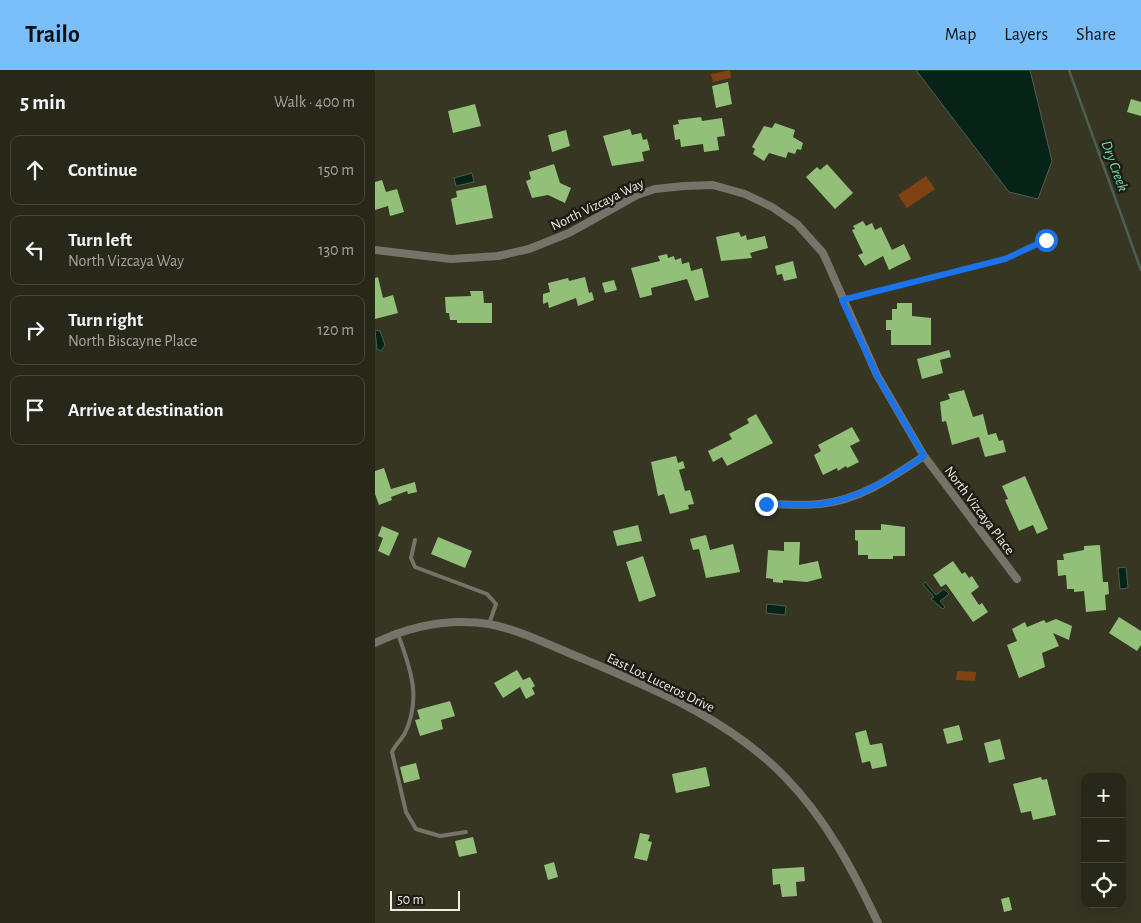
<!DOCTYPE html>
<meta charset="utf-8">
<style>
body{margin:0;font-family:"Alegreya Sans",sans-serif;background:#303023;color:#f1f3f6}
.controls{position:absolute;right:15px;bottom:15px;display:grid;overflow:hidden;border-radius:10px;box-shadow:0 5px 20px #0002}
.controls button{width:45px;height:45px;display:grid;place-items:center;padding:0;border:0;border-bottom:1px solid #444439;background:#28281a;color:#f1f3f6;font:25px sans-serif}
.scale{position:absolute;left:15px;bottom:12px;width:70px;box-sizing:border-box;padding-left:5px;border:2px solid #eeeee2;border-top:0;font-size:14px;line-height:18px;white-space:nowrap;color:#eeeee2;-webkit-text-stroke:4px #1d1d15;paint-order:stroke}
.stop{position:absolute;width:15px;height:15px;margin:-11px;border:4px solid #1a73e8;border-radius:50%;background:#fff}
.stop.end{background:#1a73e8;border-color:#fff;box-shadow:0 1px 5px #0008}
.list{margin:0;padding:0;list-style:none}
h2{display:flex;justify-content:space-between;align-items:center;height:65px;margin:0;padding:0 20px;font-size:21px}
h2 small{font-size:16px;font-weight:400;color:#a5a6a2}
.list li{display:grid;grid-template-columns:32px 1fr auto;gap:15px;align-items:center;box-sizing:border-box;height:70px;margin:0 10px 10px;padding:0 10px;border:1px solid #444439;border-radius:10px}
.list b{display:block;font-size:19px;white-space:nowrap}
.list p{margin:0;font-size:16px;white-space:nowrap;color:#a5a6a2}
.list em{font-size:16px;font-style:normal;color:#a5a6a2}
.icon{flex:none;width:28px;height:28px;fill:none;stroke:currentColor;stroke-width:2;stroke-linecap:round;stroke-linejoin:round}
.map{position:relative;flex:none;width:766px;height:853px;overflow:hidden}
header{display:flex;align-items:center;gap:30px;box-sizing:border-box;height:70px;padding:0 25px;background:#7abff8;color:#111}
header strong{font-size:24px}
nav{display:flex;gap:28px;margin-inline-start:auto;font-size:18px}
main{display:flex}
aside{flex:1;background:#28281a}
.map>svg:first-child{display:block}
.green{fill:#804213}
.water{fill:#052317;stroke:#4b6054}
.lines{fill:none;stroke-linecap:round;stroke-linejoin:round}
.stream{stroke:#4b6054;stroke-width:2.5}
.building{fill:#92c079}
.service{stroke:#77726a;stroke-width:4}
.minor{stroke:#77726a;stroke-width:8}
.route{stroke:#1a73e8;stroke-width:6}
.labels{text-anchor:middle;stroke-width:5;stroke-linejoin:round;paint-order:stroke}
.street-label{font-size:14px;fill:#eeeee2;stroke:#1d1d15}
.water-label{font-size:15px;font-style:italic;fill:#65e4ad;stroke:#1d1d15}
</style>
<header>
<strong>Trailo</strong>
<nav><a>Map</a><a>Layers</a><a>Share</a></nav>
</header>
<main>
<aside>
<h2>5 min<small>Walk · 400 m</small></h2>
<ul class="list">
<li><svg class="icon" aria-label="ahead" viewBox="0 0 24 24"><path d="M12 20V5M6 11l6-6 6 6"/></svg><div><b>Continue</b></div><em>150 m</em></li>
<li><svg class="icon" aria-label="left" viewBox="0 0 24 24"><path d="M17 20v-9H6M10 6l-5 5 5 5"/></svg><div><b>Turn left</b><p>North Vizcaya Way</p></div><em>130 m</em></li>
<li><svg class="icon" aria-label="right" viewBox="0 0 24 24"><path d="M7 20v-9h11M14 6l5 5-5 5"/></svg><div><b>Turn right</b><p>North Biscayne Place</p></div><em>120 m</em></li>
<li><svg class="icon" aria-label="arrive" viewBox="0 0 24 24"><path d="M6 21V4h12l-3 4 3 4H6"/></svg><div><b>Arrive at destination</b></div></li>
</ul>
</aside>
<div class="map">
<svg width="766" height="853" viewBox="0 0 766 853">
<rect width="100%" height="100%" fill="#363623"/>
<!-- green -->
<path class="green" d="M 355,0 L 356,8 L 338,12 L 336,4 Z
M 551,106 L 560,119 L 532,138 L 523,125 Z
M 582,601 L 601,602 L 600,611 L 581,610 Z"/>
<!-- water -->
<path class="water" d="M 541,0 L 655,0 L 677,91 L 663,129 L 634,122 Z
M 97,103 L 99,112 L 81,116 L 79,108 Z
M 0,260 L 5,261 L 10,275 L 6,281 L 2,279 Z
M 751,497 L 753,518 L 745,519 L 743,498 Z
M 550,512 L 561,525 L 569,519 L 574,524 L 565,531 L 570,537 L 568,539 L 556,529 L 559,527 L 548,514 Z
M 392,534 L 411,536 L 410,545 L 391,543 Z"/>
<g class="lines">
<!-- stream -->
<path class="stream" d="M 694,0 L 766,200"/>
</g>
<!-- building -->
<path class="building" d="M 353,12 L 357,34 L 341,38 L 337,16 Z
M 756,29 L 766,32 L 766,46 L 752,42 Z
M 100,34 L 106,56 L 78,63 L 73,41 Z
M 326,47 L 327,51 L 347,48 L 350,66 L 342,67 L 344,80 L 329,82 L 328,74 L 306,77 L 305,69 L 300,70 L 298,55 L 304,54 L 303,50 Z
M 400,53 L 420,60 L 418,67 L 428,73 L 426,80 L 422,79 L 420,84 L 413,82 L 411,88 L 394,83 L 389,91 L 378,84 L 380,79 L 377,77 L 389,56 L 397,58 Z
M 255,59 L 257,65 L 266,63 L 268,70 L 272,69 L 275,80 L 267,82 L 269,91 L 237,96 L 228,66 Z
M 191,60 L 195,76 L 177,82 L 173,65 Z
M 179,94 L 185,113 L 196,118 L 190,133 L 173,125 L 157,128 L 151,111 L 156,109 L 154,102 Z
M 452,94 L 478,123 L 460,139 L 431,107 L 442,97 L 445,100 Z
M 7,110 L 11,122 L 22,119 L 29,142 L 15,146 L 13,136 L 0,140 L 0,112 Z
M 111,115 L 118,148 L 81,155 L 76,129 L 82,127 L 81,121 Z
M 488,151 L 491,156 L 497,153 L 500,160 L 506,157 L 517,180 L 529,174 L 536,189 L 514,200 L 508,186 L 490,196 L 483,185 L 488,183 L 477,160 L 480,159 L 478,156 Z
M 364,162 L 366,167 L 371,165 L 372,170 L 390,166 L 393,178 L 375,183 L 377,188 L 346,191 L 341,167 Z
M 292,184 L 293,188 L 299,186 L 300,190 L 306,188 L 307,194 L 314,192 L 316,201 L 327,198 L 334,227 L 320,231 L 312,209 L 276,218 L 277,225 L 265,228 L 256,198 L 285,191 L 283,186 Z
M 418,191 L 422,208 L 409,211 L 407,204 L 402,205 L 400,196 Z
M 3,207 L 8,228 L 18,225 L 23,243 L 0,249 L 0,208 Z
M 210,207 L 214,223 L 217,222 L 219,230 L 203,236 L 201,228 L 174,238 L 173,232 L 168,234 L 168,224 L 175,222 L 173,213 L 193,208 L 194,211 Z
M 239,210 L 242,220 L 230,223 L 227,213 Z
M 95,221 L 108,221 L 109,233 L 117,233 L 117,253 L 82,253 L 82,250 L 75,250 L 74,243 L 71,243 L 70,227 L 96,226 Z
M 522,233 L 537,233 L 537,246 L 556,248 L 556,275 L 516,275 L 516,260 L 511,260 L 511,250 L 517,250 L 517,239 L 522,239 Z
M 574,280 L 576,287 L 565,290 L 568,303 L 547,309 L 542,289 Z
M 589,320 L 598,347 L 608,344 L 613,365 L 621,363 L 624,371 L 628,370 L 631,382 L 610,387 L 604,367 L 577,375 L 571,351 L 567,352 L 565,332 L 575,329 L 573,324 Z
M 381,344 L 398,373 L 352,396 L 347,387 L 338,392 L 333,381 L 357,369 L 354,364 L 374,353 L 372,349 Z
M 477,357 L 485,371 L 475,376 L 484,392 L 472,398 L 471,396 L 463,401 L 462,398 L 448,405 L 439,385 L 446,381 L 443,375 Z
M 301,386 L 303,393 L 308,391 L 310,398 L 304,400 L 310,421 L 315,420 L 319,434 L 313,435 L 314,439 L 295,444 L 289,424 L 283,426 L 276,392 Z
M 9,398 L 16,419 L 40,412 L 42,422 L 33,424 L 32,421 L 16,427 L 17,430 L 4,435 L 0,424 L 0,401 Z
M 650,406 L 673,459 L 662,464 L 658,455 L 644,461 L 630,430 L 633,429 L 627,416 Z
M 506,454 L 530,457 L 530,486 L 518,486 L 518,489 L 493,489 L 493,485 L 483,485 L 483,471 L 480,470 L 480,460 L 506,460 Z
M 263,455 L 267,471 L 242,476 L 238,461 Z
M 7,456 L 24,463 L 14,486 L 3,481 L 8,468 L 3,466 Z
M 331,465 L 335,480 L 358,474 L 365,502 L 331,508 L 324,479 L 318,480 L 315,469 Z
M 63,467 L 97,481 L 90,498 L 56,484 Z
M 409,472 L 425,472 L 424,495 L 443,491 L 447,508 L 432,512 L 408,510 L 408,513 L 398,512 L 398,509 L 391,508 L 393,480 L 409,481 Z
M 725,475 L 728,512 L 733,512 L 734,524 L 730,525 L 731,540 L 711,542 L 709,521 L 699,522 L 699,519 L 692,519 L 691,505 L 683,506 L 682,490 L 689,490 L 688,484 L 709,480 L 709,476 Z
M 268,486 L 281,526 L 264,532 L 251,492 Z
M 578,491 L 587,504 L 590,502 L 594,508 L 597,506 L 604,517 L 596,523 L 604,535 L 607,533 L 613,542 L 598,552 L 571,514 L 566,517 L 558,505 Z
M 744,547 L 766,561 L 766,575 L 762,581 L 734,563 Z
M 681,549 L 697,556 L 694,570 L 678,563 L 684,576 L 667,583 L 670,597 L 644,608 L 632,575 L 642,571 L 637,559 L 650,552 L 652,557 L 669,550 L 671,553 Z
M 142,600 L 148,610 L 155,607 L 160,616 L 157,618 L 160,624 L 151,629 L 145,617 L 128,628 L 119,613 Z
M 75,631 L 80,646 L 66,650 L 68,659 L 45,666 L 40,650 L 45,649 L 42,640 Z
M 584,655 L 588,670 L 572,674 L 568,659 Z
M 491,660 L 495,675 L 507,673 L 512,696 L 497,699 L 495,691 L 487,693 L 480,663 Z
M 625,669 L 630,689 L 614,693 L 609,673 Z
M 41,693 L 45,709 L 29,713 L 25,697 Z
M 331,697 L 335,716 L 301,723 L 297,704 Z
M 666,707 L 667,710 L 672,709 L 681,745 L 658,750 L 656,741 L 646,743 L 638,714 Z
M 265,763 L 275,765 L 273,771 L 277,772 L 272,791 L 259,788 Z
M 98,767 L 102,783 L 84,787 L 80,771 Z
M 179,792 L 183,807 L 173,810 L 169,795 Z
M 429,797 L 430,811 L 421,812 L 422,826 L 407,827 L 405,814 L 398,815 L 397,799 Z
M 634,827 L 637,840 L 629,842 L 626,829 Z"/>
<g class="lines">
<!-- service -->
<path class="service" d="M 468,229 L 630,189 L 671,170
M 40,470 L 36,488 L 40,497 L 112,524 L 121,534 L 114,554
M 23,564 C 35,598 47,627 30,663 C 27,669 20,675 17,682 L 31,742 L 41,759 L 65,766 L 91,762"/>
<!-- minor -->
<path class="minor" d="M 0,180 L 76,189 L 123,186 L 154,179 L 194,163 L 262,125 L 280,119 L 309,116 L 338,115 L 370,124 L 397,137 L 422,154 L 448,183 L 502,305 L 549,386 L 642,509
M 391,434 C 409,434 428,436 445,434 C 485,430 516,408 549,386
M 0,573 C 35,556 74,548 114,554 C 146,560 176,576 206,588 C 279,619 354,649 410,707 C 451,749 478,800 503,853"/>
</g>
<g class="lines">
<!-- route -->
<path class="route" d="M 391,434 C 409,434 428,436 445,434 C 485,429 516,408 549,386 L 502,306 L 467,230 L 630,189 L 671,170"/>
</g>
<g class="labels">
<!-- street labels -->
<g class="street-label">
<text transform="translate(222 134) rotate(-26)" y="5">North Vizcaya Way</text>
<text transform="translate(605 440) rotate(53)" y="5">North Vizcaya Place</text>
<text transform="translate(286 612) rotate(26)" y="5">East Los Luceros Drive</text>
</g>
<!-- water labels -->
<g class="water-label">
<text transform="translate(740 96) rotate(70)" y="5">Dry Creek</text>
</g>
</g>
</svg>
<div class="controls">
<button>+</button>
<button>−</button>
<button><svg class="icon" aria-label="locate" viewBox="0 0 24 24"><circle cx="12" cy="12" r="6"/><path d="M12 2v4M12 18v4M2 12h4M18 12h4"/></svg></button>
</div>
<div class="scale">50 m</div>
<div class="stop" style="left:671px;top:170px"></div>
<div class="stop end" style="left:391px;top:434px"></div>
</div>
</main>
